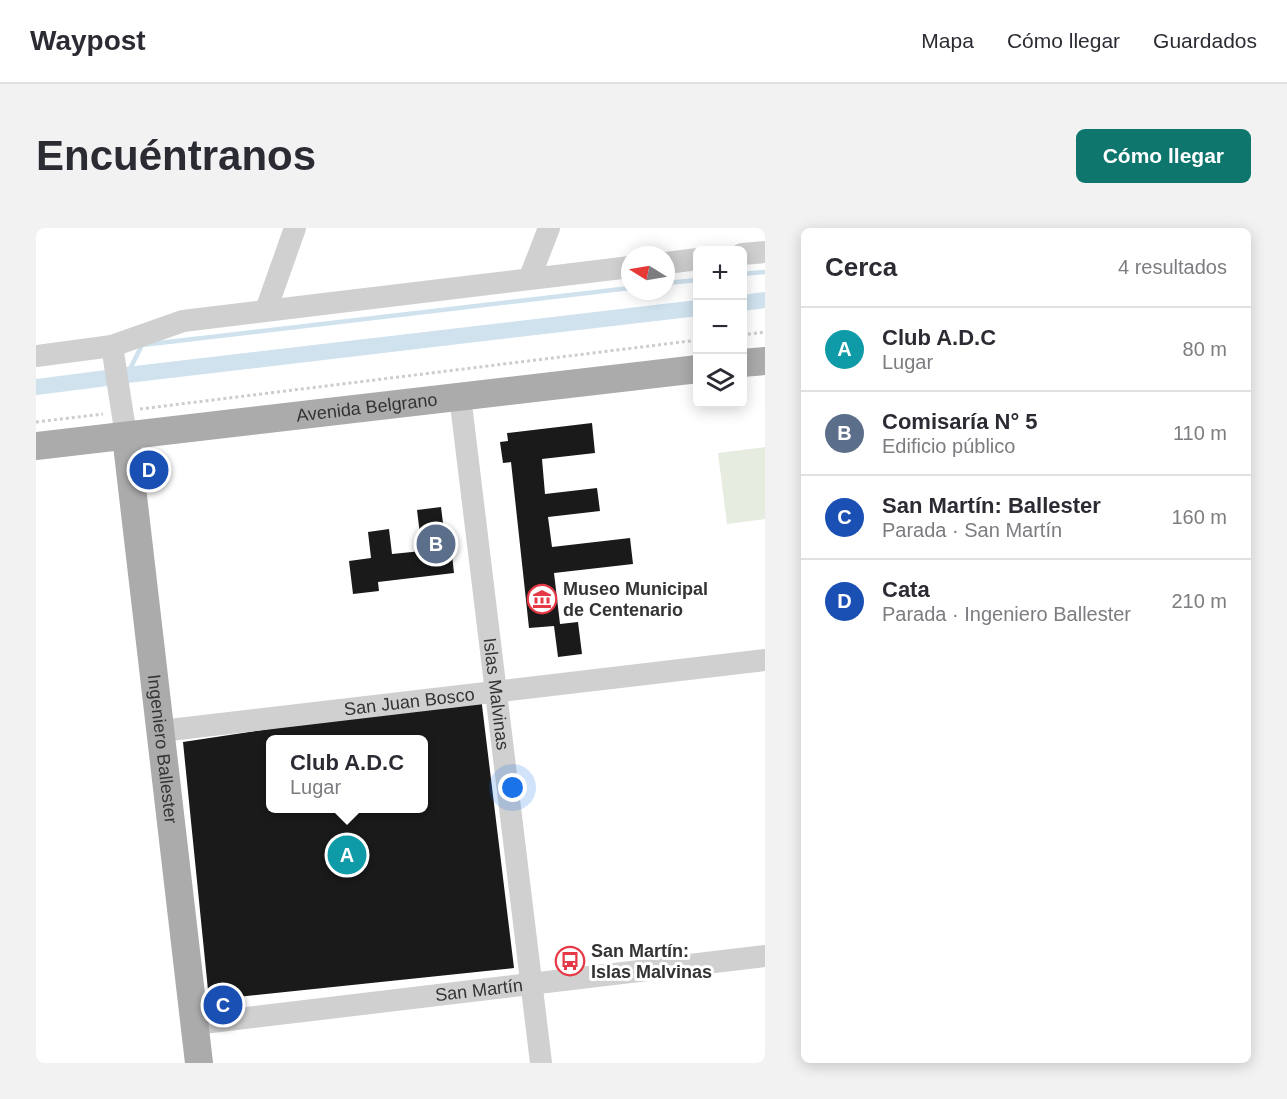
<!DOCTYPE html>
<html lang="es">
<meta charset="utf-8">
<style>
body{margin:0;font-family:Arial,sans-serif;background:#f2f2f3;color:#2b2b33}
.controls{position:absolute;right:18px;top:18px;display:grid;overflow:hidden;border-radius:9px;box-shadow:0 3px 15px #0003}
.controls button{width:54px;height:54px;display:grid;place-items:center;padding:0;border:0;border-bottom:2px solid #e1e1e2;background:#fff;color:#2b2b33;font:30px sans-serif}
.compass{position:absolute;left:585px;top:18px;width:54px;height:54px;border-radius:50%;background:#fff;box-shadow:0 3px 15px #0003;rotate:281deg}
.you{position:absolute;left:477px;top:560px;width:21px;height:21px;margin:-15px;border:4px solid #fff;border-radius:50%;background:#1a73e8;box-shadow:0 0 0 9px #1a73e833}
.badge{display:grid;place-items:center;width:39px;height:39px;border-radius:50%;background:#0f766e;color:#fff;font-size:20px;font-weight:700}
.pin{position:absolute;translate:-50% -50%;border:3px solid #fff;box-shadow:0 2px 6px #0006}
.popup{position:absolute;left:230px;top:507px;width:162px;height:78px;box-sizing:border-box;display:grid;place-content:center;border-radius:9px;background:#fff;filter:drop-shadow(0 2px 4px #0005);font-size:20px;white-space:nowrap;color:#7c7c81}
.popup b{font-size:22px;color:#2b2b33}
.popup::after{content:'';position:absolute;left:50%;top:100%;margin-left:-12px;border:12px solid transparent;border-top-color:#fff}
.list{margin:0;padding:0;list-style:none}
h2{display:flex;justify-content:space-between;align-items:center;height:78px;margin:0;padding:0 24px;font-size:26px}
h2 small{font-size:20px;font-weight:400;color:#7c7c81}
.list li{display:grid;grid-template-columns:39px 1fr auto;gap:18px;align-items:center;box-sizing:border-box;height:84px;padding:0 24px;border-top:2px solid #e1e1e2}
.list b{display:block;font-size:22px;white-space:nowrap}
.list p{margin:0;font-size:20px;white-space:nowrap;color:#7c7c81}
.list em{font-size:20px;font-style:normal;color:#7c7c81}
.icon{flex:none;width:33px;height:33px;fill:none;stroke:currentColor;stroke-width:2;stroke-linecap:round;stroke-linejoin:round}
.map{position:relative;flex:none;width:729px;height:835px;overflow:hidden;border-radius:9px}
header{display:flex;align-items:center;gap:36px;box-sizing:border-box;height:84px;padding:0 30px;background:#fff;border-bottom:2px solid #e1e1e2}
header strong{font-size:28px}
nav{display:flex;gap:33px;margin-inline-start:auto;font-size:21px}
.intro{display:flex;align-items:center;justify-content:space-between;box-sizing:border-box;height:144px;padding:0 36px}
h1{margin:0;font-size:42px}
.button{padding:15px 27px;border-radius:9px;background:#0f766e;color:#fff;font-size:21px;font-weight:700}
main{display:flex;gap:36px;padding:0 36px}
aside{flex:1;background:#fff;border-radius:9px;box-shadow:0 3px 15px #0003}
.map>svg:first-child{display:block}
.green{fill:#e6ecdf}
.lines{fill:none;stroke-linecap:round;stroke-linejoin:round}
.stream{stroke:#cfe2ee;stroke-width:4.5}
.canal{stroke:#cfe2ee;stroke-width:16}
.building{fill:#1a1a1a;fill-rule:evenodd}
.path{stroke:#cdcdcd;stroke-width:3;stroke-dasharray:3 3;stroke-linecap:butt}
.minor{stroke:#d0d0d0;stroke-width:22}
.major{stroke:#ababab;stroke-width:28}
.labels{text-anchor:middle;stroke-width:6;stroke-linejoin:round;paint-order:stroke}
.street-label{font-size:18px;fill:#333;stroke:#fff}
.poi-label{font-size:18px;font-weight:bold;fill:#333;stroke:#fff;text-anchor:start}
</style>
<header>
<strong>Waypost</strong>
<nav><a>Mapa</a><a>Cómo llegar</a><a>Guardados</a></nav>
</header>
<div class="intro"><h1>Encuéntranos</h1><a class="button">Cómo llegar</a></div>
<main>
<div class="map">
<svg width="729" height="835" viewBox="0 0 729 835">
<rect width="100%" height="100%" fill="#fff"/>
<!-- green -->
<path class="green" d="M 729,219 L 729,291 L 691,296 L 682,225 Z"/>
<g class="lines">
<!-- stream -->
<path class="stream" d="M 706,46 L 729,44
M 630,55 L 662,52
M 91,147 L 106,117 L 594,60"/>
<!-- canal -->
<path class="canal" d="M 706,75 L 729,72
M 91,147 L 662,80
M 0,159 L 71,150"/>
</g>
<!-- building -->
<path class="building" d="M 556,195 L 559,225 L 506,231 L 509,266 L 561,260 L 564,283 L 512,289 L 516,319 L 594,310 L 597,336 L 518,345 L 524,396 L 542,394 L 546,426 L 522,429 L 518,398 L 493,400 L 475,234 L 467,235 L 464,214 L 472,213 L 471,205 Z
M 405,279 L 407,295 L 403,296 L 405,310 L 414,309 L 418,345 L 342,354 L 343,363 L 317,366 L 313,333 L 335,330 L 332,304 L 353,301 L 356,326 L 386,323 L 381,282 Z
M 445,469 L 478,740 L 173,772 L 147,514 ZM 234,512 L 388,512 L 388,580 L 234,580 Z"/>
<g class="lines">
<!-- path -->
<path class="path" d="M 706,107 L 729,104
M 104,181 L 662,112
M 0,194 L 67,186"/>
<!-- minor -->
<g class="minor">
<path d="M 706,26 L 729,24"/>
<path d="M 630,35 L 662,31"/>
<path d="M 494,49 L 513,0"/>
<path d="M 230,82 L 259,0"/>
<path d="M 0,128 L 76,118"/>
<path id="s1" d="M 424,168 L 505,835"/>
<path d="M 90,208 L 76,118 L 147,93 L 594,39"/>
<path id="s2" d="M 125,503 L 729,432"/>
<path id="s3" d="M 159,796 L 729,728"/>
</g>
<!-- major -->
<g class="major">
<path d="M 706,135 L 729,133"/>
<path id="s4" d="M 90,208 L 163,835"/>
<path id="s5" d="M 0,218 L 662,141"/>
</g>
</g>
<!-- icons -->
<defs>
<g id="museum-ring" transform="scale(1.5)"><circle r="9.5" fill="#fff" stroke="#e63946" stroke-width="1.5"/><path d="M0-6L6-3V-2H-6V-3ZM-5-1h2V3h-2ZM-1-1h2V3h-2ZM3-1h2V3H3ZM-6 4H6V6H-6Z" fill="#e63946"/></g>
<g id="bus-ring" transform="scale(1.5)"><circle r="9.5" fill="#fff" stroke="#e63946" stroke-width="1.5"/><path d="M-5-6H5V4H4V6H2V4H-2V6H-4V4H-5ZM-3.5-4V0h7V-4ZM-3.5 1.2v1.5H-2V1.2ZM2 1.2v1.5H3.5V1.2Z" fill="#e63946"/></g>
</defs>
<g fill-rule="evenodd">
<use href="#museum-ring" x="506" y="371"/>
<use href="#bus-ring" x="534" y="733"/>
</g>
<g class="labels">
<!-- street labels -->
<g class="street-label">
<text dy="6" stroke="none"><textPath href="#s5" startOffset="333">Avenida Belgrano</textPath></text>
<text dy="6" stroke="none"><textPath href="#s1" startOffset="300">Islas Malvinas</textPath></text>
<text dy="6" stroke="none"><textPath href="#s2" startOffset="250">San Juan Bosco</textPath></text>
<text dy="6" stroke="none"><textPath href="#s4" startOffset="315">Ingeniero Ballester</textPath></text>
<text dy="6" stroke="none"><textPath href="#s3" startOffset="286">San Martín</textPath></text>
</g>
<!-- poi labels -->
<g class="poi-label">
<text x="527" y="367">Museo Municipal<tspan x="527" dy="21">de Centenario</tspan></text>
<text x="555" y="729">San Martín:<tspan x="555" dy="21">Islas Malvinas</tspan></text>
</g>
</g>
</svg>
<div class="controls">
<button>+</button>
<button>−</button>
<button><svg class="icon" aria-label="layers" viewBox="0 0 24 24"><path d="M12 4l9 5-9 5-9-5zM3 14l9 5 9-5"/></svg></button>
</div>
<svg class="compass" viewBox="-18 -18 36 36"><path d="M0-13l5 13h-10z" fill="#e53935"/><path d="M0 13l5-13h-10z" fill="#7c7c81"/></svg>
<div class="you"></div>
<div class="pin badge" style="left:311px;top:627px;background:#0f9aa8">A</div>
<div class="popup"><b>Club A.D.C</b>Lugar</div>
<div class="pin badge" style="left:400px;top:316px;background:#5c6f8a">B</div>
<div class="pin badge" style="left:187px;top:777px;background:#1a4fb4">C</div>
<div class="pin badge" style="left:113px;top:242px;background:#1a4fb4">D</div>
</div>
<aside>
<h2>Cerca<small>4 resultados</small></h2>
<ul class="list">
<li><span class="badge" style="background:#0f9aa8">A</span><div><b>Club A.D.C</b><p>Lugar</p></div><em>80 m</em></li>
<li><span class="badge" style="background:#5c6f8a">B</span><div><b>Comisaría N° 5</b><p>Edificio público</p></div><em>110 m</em></li>
<li><span class="badge" style="background:#1a4fb4">C</span><div><b>San Martín: Ballester</b><p>Parada · San Martín</p></div><em>160 m</em></li>
<li><span class="badge" style="background:#1a4fb4">D</span><div><b>Cata</b><p>Parada · Ingeniero Ballester</p></div><em>210 m</em></li>
</ul>
</aside>
</main>
